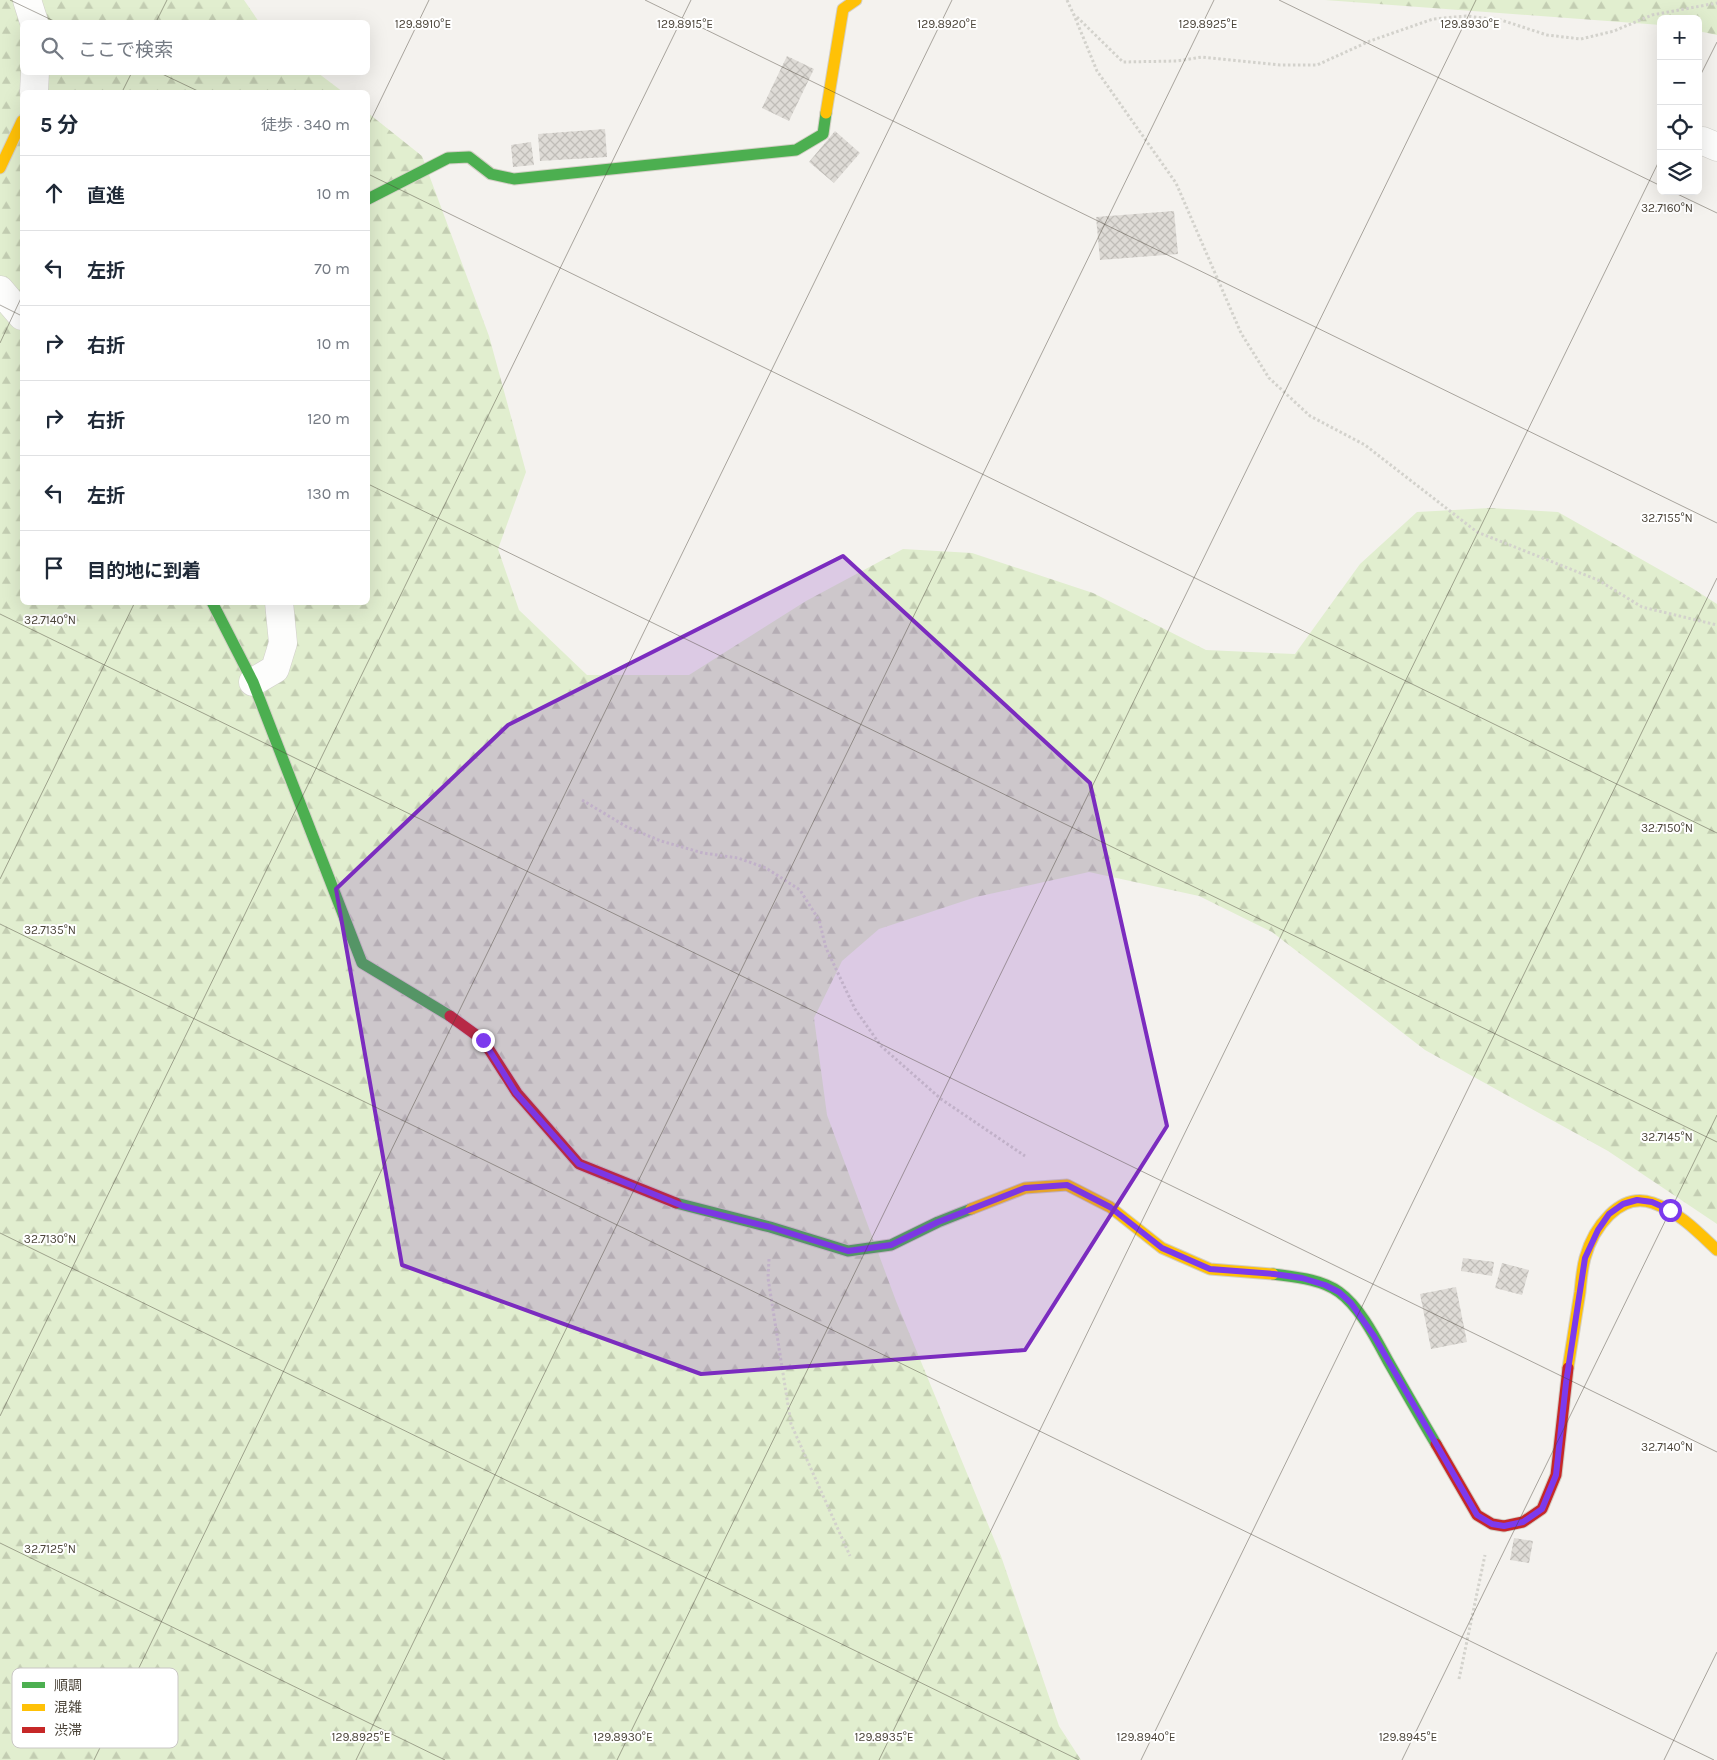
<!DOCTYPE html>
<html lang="ja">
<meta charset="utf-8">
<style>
body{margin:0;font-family:Karla,"Noto Sans JP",sans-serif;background:#f6f6f7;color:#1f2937}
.controls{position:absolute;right:15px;top:15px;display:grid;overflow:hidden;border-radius:8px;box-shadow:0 5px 20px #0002}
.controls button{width:45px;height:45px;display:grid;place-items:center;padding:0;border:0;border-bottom:1px solid #e0e1e3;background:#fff;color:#1f2937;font:25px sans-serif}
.stop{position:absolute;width:15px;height:15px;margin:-11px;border:4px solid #7c3aed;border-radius:50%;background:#fff}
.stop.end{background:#7c3aed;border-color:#fff;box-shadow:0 1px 5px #0008}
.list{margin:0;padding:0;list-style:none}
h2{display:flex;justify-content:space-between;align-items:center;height:65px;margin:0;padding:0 20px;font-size:21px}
h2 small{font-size:16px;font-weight:400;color:#747a83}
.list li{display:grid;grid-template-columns:32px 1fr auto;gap:15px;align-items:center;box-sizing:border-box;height:75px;padding:0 20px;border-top:1px solid #e0e1e3}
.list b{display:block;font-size:19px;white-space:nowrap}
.list em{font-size:16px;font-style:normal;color:#747a83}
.icon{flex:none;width:28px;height:28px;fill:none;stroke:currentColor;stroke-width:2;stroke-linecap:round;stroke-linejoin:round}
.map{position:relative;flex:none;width:1717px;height:1760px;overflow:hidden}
.search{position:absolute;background:#fff;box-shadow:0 5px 20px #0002;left:20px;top:20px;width:350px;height:55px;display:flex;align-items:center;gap:12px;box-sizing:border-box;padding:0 18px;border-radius:8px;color:#747a83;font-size:19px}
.panel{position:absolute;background:#fff;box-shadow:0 5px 20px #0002;left:20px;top:90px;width:350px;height:515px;border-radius:8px}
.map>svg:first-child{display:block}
.forest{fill:url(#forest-firs)}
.building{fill:url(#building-cross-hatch)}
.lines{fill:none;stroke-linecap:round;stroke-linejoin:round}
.street-casing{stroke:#d2d0cb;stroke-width:29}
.fast-casing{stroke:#d3cfc5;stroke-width:13}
.slow-casing{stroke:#d3cfc5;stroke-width:13}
.jam-casing{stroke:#d3cfc5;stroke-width:13}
.path{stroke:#d3d2cc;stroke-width:3;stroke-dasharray:2.5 2.5;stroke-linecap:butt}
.street{stroke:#fdfdfc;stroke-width:28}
.fast{stroke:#4caf50;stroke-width:11}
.slow{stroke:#ffc107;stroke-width:11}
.jam{stroke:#c62828;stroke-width:11}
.route{stroke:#7c3aed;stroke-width:6}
.marked{fill:#7b2cbf;fill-opacity:0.2;stroke:#7b2cbf;stroke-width:4;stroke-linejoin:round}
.ticks{fill:none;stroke:#4b4439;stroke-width:1;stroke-opacity:0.45}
.key{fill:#fff;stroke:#c9c7c4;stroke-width:1}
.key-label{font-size:14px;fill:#4b4439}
.ticks-label{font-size:12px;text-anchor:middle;fill:#4b4439;stroke:#fff;stroke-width:4;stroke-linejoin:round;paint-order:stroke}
</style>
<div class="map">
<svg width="1717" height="1760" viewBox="0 0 1717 1760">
<defs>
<pattern id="forest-firs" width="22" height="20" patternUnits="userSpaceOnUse" patternTransform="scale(1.25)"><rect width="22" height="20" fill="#e1eecf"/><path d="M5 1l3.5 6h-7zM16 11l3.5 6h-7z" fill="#c3cdb2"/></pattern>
<pattern id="building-cross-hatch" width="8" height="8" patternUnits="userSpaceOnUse" patternTransform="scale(1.25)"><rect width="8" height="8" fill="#dedbd6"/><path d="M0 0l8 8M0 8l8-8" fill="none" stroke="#c0bdb8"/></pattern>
</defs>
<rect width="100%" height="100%" fill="#f4f2ee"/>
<!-- forest -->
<path class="forest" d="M 0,0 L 244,0 L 259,22 L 22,22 L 22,72 L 318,73 L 343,92 L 22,92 L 22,602 L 368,602 L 368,113 L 422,156 L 489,336 L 526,472 L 498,549 L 519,610 L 587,675 L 689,675 L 806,601 L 903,549 L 972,553 L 1093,593 L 1206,650 L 1295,654 L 1360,564 L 1417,512 L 1490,508 L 1558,512 L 1692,588 L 1717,604 L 1717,1224 L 1608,1151 L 1425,1050 L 1272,932 L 1199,896 L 1089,872 L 976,897 L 879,929 L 842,961 L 814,1018 L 827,1115 L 896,1301 L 1001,1556 L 1059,1726 L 1081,1760 L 0,1760 Z
M 1325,0 L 1717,0 L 1717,35 L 1698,31 L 1698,19 L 1661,19 L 1661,25 Z"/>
<!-- building -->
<path class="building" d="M 787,56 L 814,69 L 789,121 L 762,108 Z
M 605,129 L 607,157 L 540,161 L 538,134 Z
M 835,131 L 860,153 L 834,183 L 809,162 Z
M 531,142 L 534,165 L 513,167 L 511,145 Z
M 1174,211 L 1178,254 L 1100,260 L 1096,217 Z
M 1463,1258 L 1494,1262 L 1492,1276 L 1461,1271 Z
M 1502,1263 L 1529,1270 L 1522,1295 L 1495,1288 Z
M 1456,1287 L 1467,1342 L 1431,1349 L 1420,1294 Z
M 1514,1538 L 1533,1541 L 1529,1563 L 1510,1560 Z"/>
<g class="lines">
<!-- street casing -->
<g class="street-casing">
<path id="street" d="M 27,0 L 34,22
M 34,92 L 35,72
M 1703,141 L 1717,147
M 0,290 L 22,316
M 253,682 L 275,669 L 283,643 L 279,602"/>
</g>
<!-- fast casing -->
<g class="fast-casing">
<path id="fast" d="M 368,199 L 448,158 L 469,157 L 491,174 L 514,179 L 796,150 L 823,134 L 826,113
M 212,602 L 253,682 L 362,963 L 450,1016
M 676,1203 L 770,1227 L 848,1251 L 891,1245 L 938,1222 L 971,1209
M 1273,1274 C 1295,1277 1321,1279 1339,1292 C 1360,1307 1376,1339 1388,1361 C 1404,1389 1420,1417 1436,1444"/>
</g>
<!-- slow casing -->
<g class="slow-casing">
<path id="slow" d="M 826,113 L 843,9 L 856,0
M 0,168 L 22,121
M 971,1209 L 1025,1188 L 1067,1185 L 1110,1207 L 1162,1248 L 1210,1269 L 1273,1274
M 1568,1368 C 1572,1342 1576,1317 1580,1292 C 1581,1281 1582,1269 1585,1258 C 1593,1229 1619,1191 1653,1203 C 1679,1212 1698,1232 1717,1250"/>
</g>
<!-- jam casing -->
<g class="jam-casing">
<path id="jam" d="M 450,1016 L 483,1040 L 517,1093 L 579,1164 L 676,1203
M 1436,1444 L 1477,1515 L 1492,1524 L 1504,1526 L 1523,1522 L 1542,1509 L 1556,1475 L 1568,1368"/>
</g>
<!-- path -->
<path class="path" d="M 1067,0 L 1074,15 L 1097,71 L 1176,183 L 1241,333 L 1269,378 L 1310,416 L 1365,445 L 1477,532 L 1598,580 L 1642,607 L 1717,625
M 1077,17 L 1123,62 L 1177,61 L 1202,57 L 1280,65 L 1317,65 L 1370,41 L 1433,19 L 1466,16 L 1501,20 L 1547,35 L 1581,39 L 1614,31 L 1652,15 L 1717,3
M 582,800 L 627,827 L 661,841 L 703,853 L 738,858 L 766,868 L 800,890 L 819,920 L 826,948 L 855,1009 L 881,1046 L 941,1099 L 1025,1156
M 769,1259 L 768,1278 L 791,1424 L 850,1556
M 1459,1679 L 1485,1555"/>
<!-- street -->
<use href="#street" class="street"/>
<!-- fast -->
<use href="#fast" class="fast"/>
<!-- slow -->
<use href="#slow" class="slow"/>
<!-- jam -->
<use href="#jam" class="jam"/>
</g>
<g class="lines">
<!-- route -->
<path class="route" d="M 483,1040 L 516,1093 L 579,1164 L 683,1206 L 770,1227 L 848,1251 L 891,1245 L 938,1222 L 1025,1188 L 1067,1185 L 1110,1207 L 1162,1248 L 1210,1269 L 1274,1274 L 1302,1278 L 1325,1285 L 1339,1292 L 1351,1303 L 1374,1336 L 1477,1515 L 1492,1524 L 1504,1526 L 1523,1522 L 1542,1509 L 1556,1475 L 1566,1383 L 1585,1258 L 1598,1230 L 1609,1214 L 1623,1204 L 1637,1200 L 1652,1202 L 1670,1210"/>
</g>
<!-- marked area -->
<path class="marked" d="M 843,556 L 1090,783 L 1167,1126 L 1025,1350 L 701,1374 L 402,1265 L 336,889 L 508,725 Z"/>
<!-- ticks -->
<path class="ticks" d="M 10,0 L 56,22M 645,0 L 1717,523M 1279,0 L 1661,186M 156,22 L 167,0M 158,72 L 200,92M 1698,80 L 1717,42M 122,92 L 132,72M 368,126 L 429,0M 368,174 L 1717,833M 1671,191 L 1717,213M 0,305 L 22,316M 0,343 L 22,296M 368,484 L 1717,1142M 0,614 L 1717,1452M 0,879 L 135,602M 0,924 L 1714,1760M 0,1233 L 1079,1760M 0,1416 L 691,0M 0,1543 L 445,1760M 94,1760 L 952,0M 356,1760 L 1214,0M 617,1760 L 1476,0M 879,1760 L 1661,157M 1141,1760 L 1717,578M 1402,1760 L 1717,1115M 1664,1760 L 1717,1652"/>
<!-- legend -->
<rect x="12" y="1668" width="166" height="80" rx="8" class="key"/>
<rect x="22" y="1682" width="23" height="6" fill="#4caf50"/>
<rect x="22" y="1704" width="23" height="7" fill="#ffc107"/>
<rect x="22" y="1727" width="23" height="6" fill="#c62828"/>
<g class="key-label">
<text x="54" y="1690">順調</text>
<text x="54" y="1712">混雑</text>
<text x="54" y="1735">渋滞</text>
</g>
<g class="ticks-label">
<text x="423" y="28">129.8910°E</text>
<text x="685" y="28">129.8915°E</text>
<text x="947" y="28">129.8920°E</text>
<text x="1208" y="28">129.8925°E</text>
<text x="1470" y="28">129.8930°E</text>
<text x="1667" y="212">32.7160°N</text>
<text x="1667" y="522">32.7155°N</text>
<text x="50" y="624">32.7140°N</text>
<text x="1667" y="832">32.7150°N</text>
<text x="50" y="934">32.7135°N</text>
<text x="1667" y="1141">32.7145°N</text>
<text x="50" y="1243">32.7130°N</text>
<text x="1667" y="1451">32.7140°N</text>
<text x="50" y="1553">32.7125°N</text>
<text x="361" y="1741">129.8925°E</text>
<text x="623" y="1741">129.8930°E</text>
<text x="884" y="1741">129.8935°E</text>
<text x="1146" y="1741">129.8940°E</text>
<text x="1408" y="1741">129.8945°E</text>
</g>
</svg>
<div class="controls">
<button>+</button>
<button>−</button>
<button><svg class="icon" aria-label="locate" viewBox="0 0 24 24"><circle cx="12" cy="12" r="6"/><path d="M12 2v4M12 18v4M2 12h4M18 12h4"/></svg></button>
<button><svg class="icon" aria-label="layers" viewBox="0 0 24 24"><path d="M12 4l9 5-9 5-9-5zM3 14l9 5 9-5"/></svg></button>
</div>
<div class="stop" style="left:1670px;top:1210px"></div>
<div class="stop end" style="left:483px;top:1040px"></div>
<div class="search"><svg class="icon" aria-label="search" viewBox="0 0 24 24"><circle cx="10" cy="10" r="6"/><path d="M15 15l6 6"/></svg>ここで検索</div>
<section class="panel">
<h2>5 分<small>徒歩 · 340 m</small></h2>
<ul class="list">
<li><svg class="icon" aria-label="ahead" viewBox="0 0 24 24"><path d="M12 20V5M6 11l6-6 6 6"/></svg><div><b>直進</b></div><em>10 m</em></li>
<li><svg class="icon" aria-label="left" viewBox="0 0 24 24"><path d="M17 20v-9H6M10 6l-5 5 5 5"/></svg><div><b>左折</b></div><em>70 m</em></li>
<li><svg class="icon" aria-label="right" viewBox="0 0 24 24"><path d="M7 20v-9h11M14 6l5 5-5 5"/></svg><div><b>右折</b></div><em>10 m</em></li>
<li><svg class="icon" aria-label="right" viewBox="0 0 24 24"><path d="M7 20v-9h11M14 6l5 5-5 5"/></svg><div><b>右折</b></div><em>120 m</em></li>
<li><svg class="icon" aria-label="left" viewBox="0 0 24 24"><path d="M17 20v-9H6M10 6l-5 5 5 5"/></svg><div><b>左折</b></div><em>130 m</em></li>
<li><svg class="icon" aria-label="arrive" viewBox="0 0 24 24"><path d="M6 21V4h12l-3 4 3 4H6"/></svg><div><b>目的地に到着</b></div></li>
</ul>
</section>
</div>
